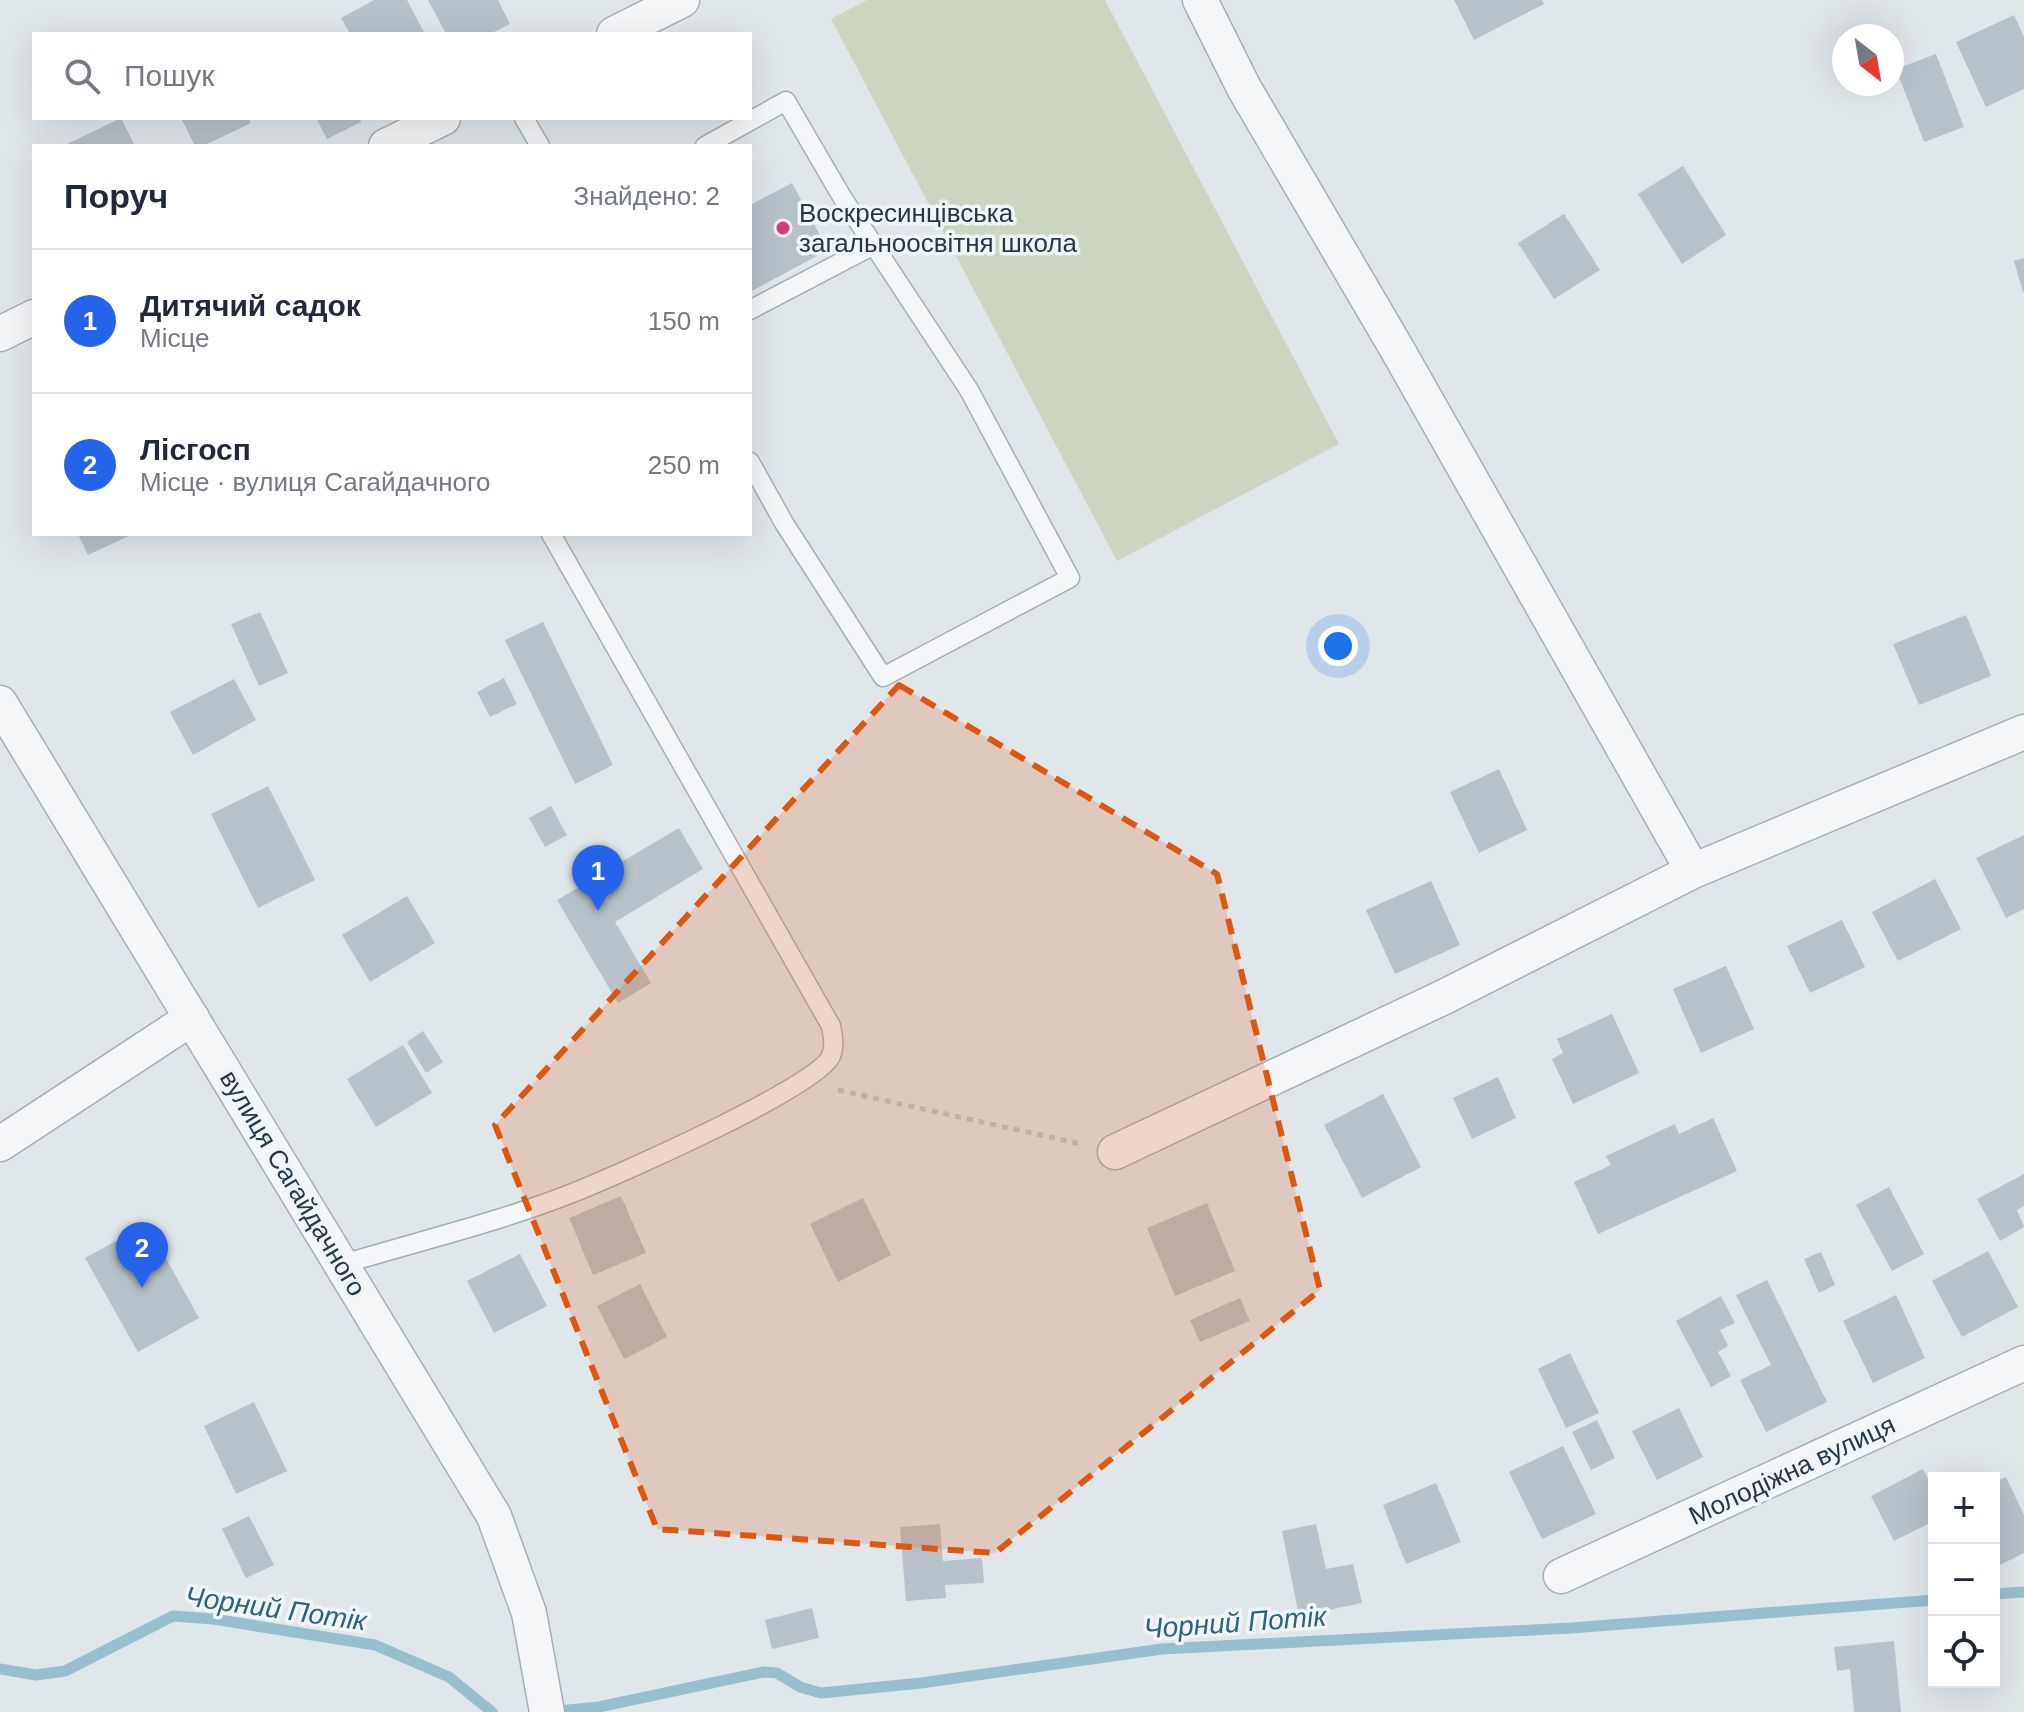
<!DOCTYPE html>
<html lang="uk">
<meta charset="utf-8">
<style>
body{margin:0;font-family:Arial,sans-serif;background:#f6f6f7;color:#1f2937}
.controls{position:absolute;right:24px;bottom:24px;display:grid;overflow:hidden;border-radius:0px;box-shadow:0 8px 32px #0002}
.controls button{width:72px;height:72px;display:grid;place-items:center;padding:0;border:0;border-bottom:2px solid #e0e1e3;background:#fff;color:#1f2937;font:40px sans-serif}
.compass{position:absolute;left:1832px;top:24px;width:72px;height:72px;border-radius:50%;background:#fff;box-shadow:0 8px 32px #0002;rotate:149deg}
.you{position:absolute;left:1338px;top:646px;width:28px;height:28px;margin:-20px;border:6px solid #fff;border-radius:50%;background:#1a73e8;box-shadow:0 0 0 12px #1a73e833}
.badge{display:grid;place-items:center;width:52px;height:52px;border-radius:50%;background:#2563eb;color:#fff;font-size:26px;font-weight:700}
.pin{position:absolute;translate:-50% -66px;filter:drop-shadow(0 2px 4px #0008)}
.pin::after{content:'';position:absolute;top:42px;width:28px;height:24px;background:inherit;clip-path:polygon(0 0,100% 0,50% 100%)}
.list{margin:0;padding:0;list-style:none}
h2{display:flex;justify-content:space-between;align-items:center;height:104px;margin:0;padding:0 32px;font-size:34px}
h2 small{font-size:26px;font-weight:400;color:#747a83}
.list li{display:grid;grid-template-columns:52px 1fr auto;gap:24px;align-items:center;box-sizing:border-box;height:144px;padding:0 32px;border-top:2px solid #e0e1e3}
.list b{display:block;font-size:30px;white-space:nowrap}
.list p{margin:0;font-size:26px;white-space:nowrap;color:#747a83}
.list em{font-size:26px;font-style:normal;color:#747a83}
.icon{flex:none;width:44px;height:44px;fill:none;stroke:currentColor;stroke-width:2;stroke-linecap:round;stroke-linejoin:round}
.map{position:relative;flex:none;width:2024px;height:1712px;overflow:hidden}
.search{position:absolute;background:#fff;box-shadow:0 8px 32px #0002;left:32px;top:32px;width:720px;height:88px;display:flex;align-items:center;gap:20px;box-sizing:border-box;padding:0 28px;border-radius:0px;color:#747a83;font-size:30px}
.panel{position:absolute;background:#fff;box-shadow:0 8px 32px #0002;left:32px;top:144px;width:720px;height:392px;border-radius:0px}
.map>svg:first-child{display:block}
.green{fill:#cbd5c1}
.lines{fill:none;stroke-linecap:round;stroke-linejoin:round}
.stream{stroke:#98bfce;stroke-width:11}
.building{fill:#b7c1c9}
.service-casing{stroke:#a5afb6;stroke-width:21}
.minor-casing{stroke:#a5afb6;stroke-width:37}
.path{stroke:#bfc5c9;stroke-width:5;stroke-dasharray:6 6;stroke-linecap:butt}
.service{stroke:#f4f6f8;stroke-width:18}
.minor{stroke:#f4f6f8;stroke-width:34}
.marked{fill:#de570f;fill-opacity:0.2;stroke:#de570f;stroke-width:6;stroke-dasharray:16 10;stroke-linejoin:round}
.poi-dot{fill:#db3a78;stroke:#f0f5f8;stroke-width:3}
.labels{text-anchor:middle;stroke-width:7;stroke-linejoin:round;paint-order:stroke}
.poi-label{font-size:26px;fill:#273844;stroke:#f0f5f8;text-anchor:start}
.street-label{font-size:26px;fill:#273844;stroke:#f0f5f8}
.water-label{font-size:28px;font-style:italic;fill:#2d637c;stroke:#f0f5f8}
</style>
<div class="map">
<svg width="2024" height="1712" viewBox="0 0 2024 1712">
<rect width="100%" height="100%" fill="#e0e7eb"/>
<!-- green -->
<path class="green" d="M 867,0 L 1105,0 L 1339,444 L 1117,561 L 831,19 Z"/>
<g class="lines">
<!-- stream -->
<path class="stream" d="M 1994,1594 L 2024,1592
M 0,1669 L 36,1675 L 65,1671 L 173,1616 L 213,1619 L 375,1645 L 449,1677 L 492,1712
M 548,1712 L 599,1707 L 764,1672 L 777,1673 L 800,1687 L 821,1693 L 921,1683 L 1162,1649 L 1571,1628 L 1934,1600"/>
</g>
<!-- building -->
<path class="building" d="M 374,0 L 407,0 L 425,34 L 350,34 L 341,18 Z
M 428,0 L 498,0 L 510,24 L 490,34 L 446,34 Z
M 1454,0 L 1542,0 L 1544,4 L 1474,40 Z
M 2014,15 L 2024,37 L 2024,89 L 1986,107 L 1956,42 Z
M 1936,54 L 1964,127 L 1924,142 L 1896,69 Z
M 121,118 L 135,146 L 63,146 Z
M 181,118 L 248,118 L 251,123 L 203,146 L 195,146 Z
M 316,118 L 360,118 L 361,122 L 327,139 Z
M 1683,166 L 1726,235 L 1682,264 L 1638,194 Z
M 792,183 L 828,250 L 750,292 L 750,205 Z
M 1564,214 L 1600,270 L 1554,299 L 1518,243 Z
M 2024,258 L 2024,292 L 2023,292 L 2014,261 Z
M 78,534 L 133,534 L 88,555 Z
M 260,612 L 288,673 L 259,686 L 231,624 Z
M 1966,615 L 1991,676 L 1919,705 L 1893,644 Z
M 543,622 L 613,765 L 575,784 L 505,640 Z
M 504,678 L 517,704 L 490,717 L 477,692 Z
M 234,679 L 256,720 L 193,755 L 170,712 Z
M 1499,769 L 1527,830 L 1479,853 L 1450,792 Z
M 268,786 L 315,880 L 258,908 L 211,814 Z
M 551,806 L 567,835 L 545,847 L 529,818 Z
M 679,828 L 703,869 L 615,922 L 651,983 L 618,1003 L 557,900 Z
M 2024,835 L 2024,909 L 2006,918 L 1976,858 Z
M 1935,879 L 1961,929 L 1898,961 L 1872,912 Z
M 1431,881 L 1460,945 L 1395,974 L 1366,910 Z
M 407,896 L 435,943 L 370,982 L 342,935 Z
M 1842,920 L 1865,967 L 1810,993 L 1787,946 Z
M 1726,966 L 1754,1029 L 1701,1053 L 1673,989 Z
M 1612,1014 L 1639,1073 L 1573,1104 L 1552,1059 L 1563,1053 L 1557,1039 Z
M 423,1031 L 443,1062 L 426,1073 L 407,1042 Z
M 403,1045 L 432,1093 L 376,1127 L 347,1079 Z
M 1498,1077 L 1516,1118 L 1472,1139 L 1453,1098 Z
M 1383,1094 L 1421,1167 L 1362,1198 L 1324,1125 Z
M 1713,1118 L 1737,1171 L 1598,1234 L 1574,1182 L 1611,1165 L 1606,1156 L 1675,1124 L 1679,1134 Z
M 2024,1174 L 2024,1206 L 2017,1210 L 2024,1227 L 2000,1241 L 1977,1199 Z
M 1889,1187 L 1924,1254 L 1892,1271 L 1856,1205 Z
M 621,1196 L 646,1253 L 593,1275 L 569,1218 Z
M 863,1198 L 891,1255 L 838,1282 L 810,1224 Z
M 1207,1203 L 1235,1271 L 1175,1296 L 1147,1228 Z
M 147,1224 L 199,1318 L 138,1352 L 85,1258 Z
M 1988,1251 L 2018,1307 L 1962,1337 L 1932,1281 Z
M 1821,1252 L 1835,1285 L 1819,1293 L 1804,1259 Z
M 520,1254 L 547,1306 L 494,1333 L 467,1281 Z
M 1767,1280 L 1827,1402 L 1766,1432 L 1740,1380 L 1771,1365 L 1736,1295 Z
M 640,1284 L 667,1337 L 624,1359 L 597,1306 Z
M 1896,1295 L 1925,1358 L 1873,1383 L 1843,1321 Z
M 1721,1296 L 1735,1323 L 1720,1330 L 1728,1346 L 1718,1352 L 1731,1376 L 1711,1387 L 1676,1321 Z
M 1240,1298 L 1250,1321 L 1200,1342 L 1190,1320 Z
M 1570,1353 L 1599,1413 L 1566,1428 L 1538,1369 Z
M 254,1402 L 287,1471 L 236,1494 L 204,1426 Z
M 1679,1408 L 1703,1457 L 1657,1480 L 1632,1431 Z
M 1597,1420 L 1615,1458 L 1591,1470 L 1572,1432 Z
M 1563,1446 L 1596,1514 L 1542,1539 L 1509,1472 Z
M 1923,1469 L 1934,1490 L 1934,1521 L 1894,1541 L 1871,1496 Z
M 2006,1477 L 2024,1515 L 2024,1553 L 1994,1568 L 1994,1482 Z
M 1436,1483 L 1461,1542 L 1406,1564 L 1383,1505 Z
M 249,1516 L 274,1565 L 246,1578 L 222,1529 Z
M 940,1524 L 943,1561 L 982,1558 L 984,1583 L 945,1585 L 946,1598 L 906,1601 L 900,1527 Z
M 1316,1524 L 1326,1569 L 1353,1564 L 1362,1603 L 1299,1616 L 1282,1531 Z
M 812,1608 L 819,1638 L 772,1649 L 765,1620 Z
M 1894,1641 L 1901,1712 L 1854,1712 L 1850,1669 L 1837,1671 L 1834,1647 Z"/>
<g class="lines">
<!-- service casing -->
<g class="service-casing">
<path id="service" d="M 524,118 L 540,146
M 705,146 L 786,101 L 842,197 L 969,390 L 1070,578 L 883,677 L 784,523 L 750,462
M 750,310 L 874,245
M 343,1264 C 419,1241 500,1222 575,1192 C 615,1176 818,1087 831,1056 C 835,1046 833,1036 831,1026 L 551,534"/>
</g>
<!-- minor casing -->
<g class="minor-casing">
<path id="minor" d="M 1200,0 L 1244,88 L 1397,349 L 1693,871
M 614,34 L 682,0
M 386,146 L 443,118
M 0,334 L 34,317
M 0,703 L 494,1516 L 529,1613 L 547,1712
M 0,1144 L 192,1018
M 1115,1152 L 1444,997 L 1693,871 L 2024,732
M 1561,1576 L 2024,1363"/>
</g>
<!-- path -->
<path class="path" d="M 838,1090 L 1081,1144"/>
<!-- service -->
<use href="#service" class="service"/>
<!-- minor -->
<use href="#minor" class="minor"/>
</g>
<!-- marked area -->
<path class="marked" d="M 899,685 L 1217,874 L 1320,1290 L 995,1553 L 657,1529 L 495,1125 Z"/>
<!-- markers -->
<circle class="poi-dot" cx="783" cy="228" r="8"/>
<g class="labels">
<!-- poi labels -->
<g class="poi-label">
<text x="799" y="222">Воскресинцівська<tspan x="799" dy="30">загальноосвітня школа</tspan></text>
</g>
<!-- street labels -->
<g class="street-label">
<text transform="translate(293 1183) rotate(59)" y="9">вулиця Сагайдачного</text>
<text transform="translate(1792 1470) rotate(-25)" y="9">Молодіжна вулиця</text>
</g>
<!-- water labels -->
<g class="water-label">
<text transform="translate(276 1608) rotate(8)" y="10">Чорний Потік</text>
<text transform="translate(1235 1622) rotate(-4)" y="10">Чорний Потік</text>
</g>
</g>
</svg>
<div class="controls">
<button>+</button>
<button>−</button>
<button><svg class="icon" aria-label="locate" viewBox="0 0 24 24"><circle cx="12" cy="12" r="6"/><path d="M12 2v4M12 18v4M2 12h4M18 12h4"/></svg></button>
</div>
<svg class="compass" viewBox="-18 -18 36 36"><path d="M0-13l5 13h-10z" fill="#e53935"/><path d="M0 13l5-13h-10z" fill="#747a83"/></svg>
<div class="you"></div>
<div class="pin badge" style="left:598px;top:911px">1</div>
<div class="pin badge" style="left:142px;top:1288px">2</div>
<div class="search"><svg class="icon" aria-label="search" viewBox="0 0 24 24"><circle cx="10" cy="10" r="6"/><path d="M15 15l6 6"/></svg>Пошук</div>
<section class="panel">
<h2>Поруч<small>Знайдено: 2</small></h2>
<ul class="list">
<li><span class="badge">1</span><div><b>Дитячий садок</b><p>Місце</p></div><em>150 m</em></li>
<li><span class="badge">2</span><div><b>Лісгосп</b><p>Місце · вулиця Сагайдачного</p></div><em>250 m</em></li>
</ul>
</section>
</div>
